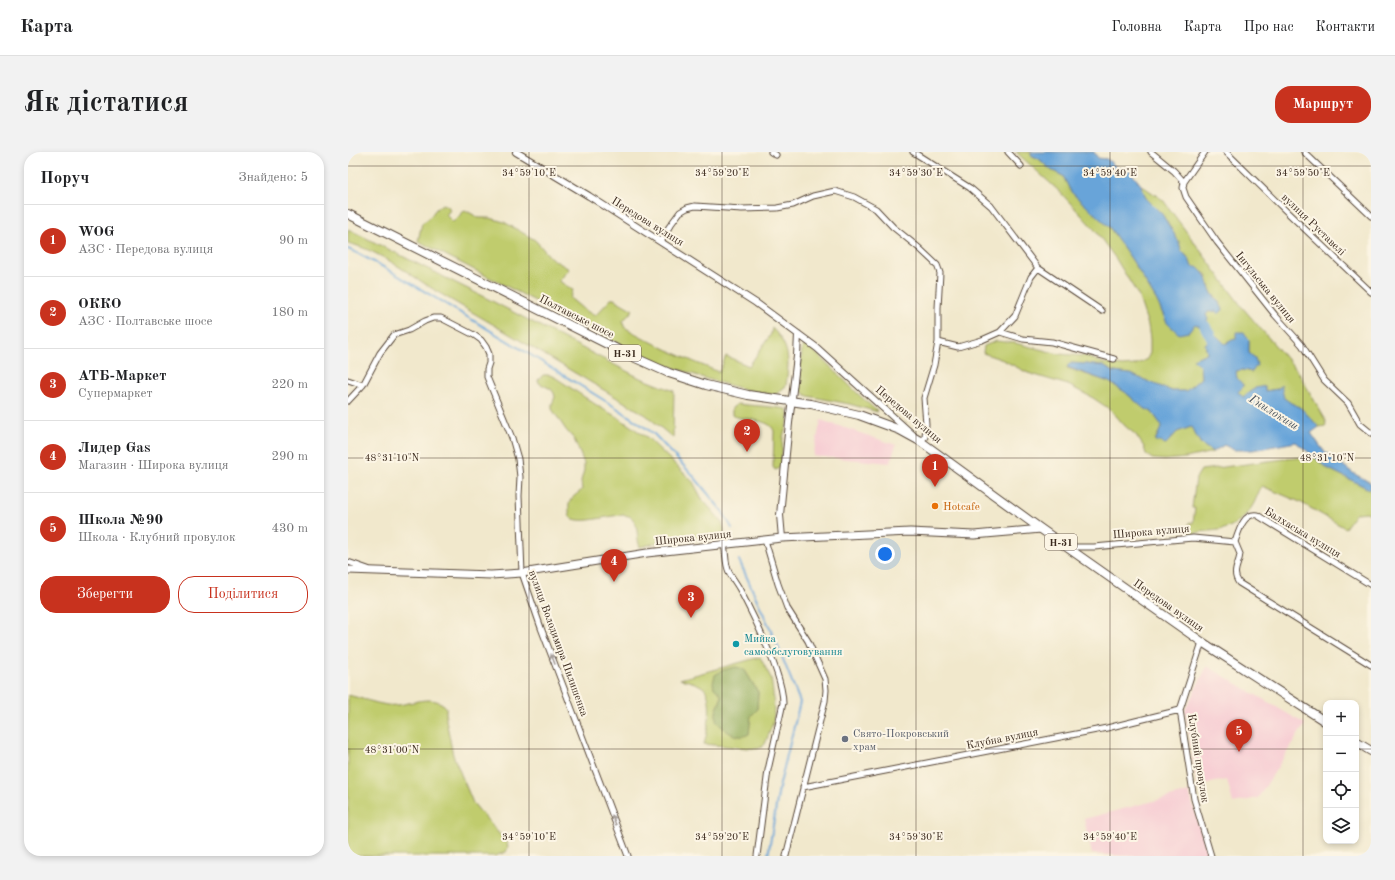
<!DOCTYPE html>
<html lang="uk">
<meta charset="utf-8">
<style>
body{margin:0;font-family:"Old Standard TT",serif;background:#f2f2f2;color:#202124}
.controls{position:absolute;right:12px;bottom:12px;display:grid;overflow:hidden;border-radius:8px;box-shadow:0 2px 6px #0003}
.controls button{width:36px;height:36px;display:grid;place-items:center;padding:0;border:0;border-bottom:1px solid #e0e0e0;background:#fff;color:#202124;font:20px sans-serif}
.you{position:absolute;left:537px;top:402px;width:14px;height:14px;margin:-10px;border:3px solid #fff;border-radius:50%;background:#1a73e8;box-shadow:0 0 0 6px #1a73e833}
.badge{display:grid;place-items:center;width:26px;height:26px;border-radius:50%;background:#c8321e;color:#fff;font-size:13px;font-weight:700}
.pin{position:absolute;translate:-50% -33px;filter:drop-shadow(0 1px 2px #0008)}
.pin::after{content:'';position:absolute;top:21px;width:14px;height:12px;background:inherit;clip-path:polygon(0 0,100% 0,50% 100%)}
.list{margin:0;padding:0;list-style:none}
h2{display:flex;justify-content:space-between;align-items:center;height:52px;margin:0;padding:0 16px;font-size:17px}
h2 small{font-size:13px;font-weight:400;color:#757577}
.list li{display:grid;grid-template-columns:26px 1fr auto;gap:12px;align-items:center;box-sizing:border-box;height:72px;padding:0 16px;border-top:1px solid #e0e0e0}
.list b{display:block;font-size:15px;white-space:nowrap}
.list p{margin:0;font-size:13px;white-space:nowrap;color:#757577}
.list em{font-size:13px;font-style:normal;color:#757577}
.actions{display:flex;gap:8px;padding:12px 16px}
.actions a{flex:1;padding:9px 0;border:1px solid #c8321e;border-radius:16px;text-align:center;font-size:14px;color:#c8321e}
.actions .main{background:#c8321e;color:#fff}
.icon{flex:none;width:22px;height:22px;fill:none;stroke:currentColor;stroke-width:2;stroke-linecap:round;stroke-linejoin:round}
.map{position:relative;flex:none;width:1023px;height:704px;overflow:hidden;border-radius:16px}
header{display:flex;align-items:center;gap:24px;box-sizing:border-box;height:56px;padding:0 20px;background:#fff;border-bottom:1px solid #e0e0e0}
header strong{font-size:19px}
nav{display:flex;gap:22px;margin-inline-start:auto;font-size:14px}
.intro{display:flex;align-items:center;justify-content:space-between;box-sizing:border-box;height:96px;padding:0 24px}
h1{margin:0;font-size:28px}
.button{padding:10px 18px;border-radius:16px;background:#c8321e;color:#fff;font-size:14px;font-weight:700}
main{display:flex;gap:24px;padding:0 24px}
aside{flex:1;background:#fff;border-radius:16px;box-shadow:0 2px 6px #0003}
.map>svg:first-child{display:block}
.built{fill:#f7cfd4}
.green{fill:#c0cc6d;stroke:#7e7b46;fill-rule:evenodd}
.forest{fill:#98b060;stroke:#6a6d3f}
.water{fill:#68a4d9;stroke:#52677c}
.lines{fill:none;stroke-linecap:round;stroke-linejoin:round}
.stream{stroke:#68a4d9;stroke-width:2}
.river{stroke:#68a4d9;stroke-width:11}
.minor-casing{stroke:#564638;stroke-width:7}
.tertiary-casing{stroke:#564638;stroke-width:8}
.secondary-casing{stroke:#564638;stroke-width:9}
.primary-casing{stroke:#564638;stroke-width:10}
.minor{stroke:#fff;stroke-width:5}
.tertiary{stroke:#fff;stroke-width:6}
.secondary{stroke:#fff;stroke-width:7}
.primary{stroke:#fff;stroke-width:8}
.oneway{fill:#a79f9a}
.ticks{fill:none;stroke:#3b2a1e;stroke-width:1;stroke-opacity:0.45}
.food-dot{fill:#e8710a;stroke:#fcf5e5;stroke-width:1.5}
.culture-dot{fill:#0f9aa8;stroke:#fcf5e5;stroke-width:1.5}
.worship-dot{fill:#6b7280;stroke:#fcf5e5;stroke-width:1.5}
.labels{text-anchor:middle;stroke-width:4;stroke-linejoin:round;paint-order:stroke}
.shield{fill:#fcf5e5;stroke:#75675a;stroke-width:1}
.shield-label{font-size:10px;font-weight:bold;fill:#3b2a1e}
.street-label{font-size:11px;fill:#3b2a1e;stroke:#fcf5e5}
.food-label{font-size:11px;fill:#c56008;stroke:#fcf5e5;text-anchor:start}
.culture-label{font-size:11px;fill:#0d838f;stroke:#fcf5e5;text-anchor:start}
.worship-label{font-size:11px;fill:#5b616d;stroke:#fcf5e5;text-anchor:start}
.water-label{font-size:12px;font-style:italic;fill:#4b555f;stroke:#fcf5e5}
.ticks-label{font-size:10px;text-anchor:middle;fill:#3b2a1e;stroke:#fcf5e5;stroke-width:4;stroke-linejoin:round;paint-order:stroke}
</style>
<header>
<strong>Карта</strong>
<nav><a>Головна</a><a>Карта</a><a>Про нас</a><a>Контакти</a></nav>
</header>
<div class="intro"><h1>Як дістатися</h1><a class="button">Маршрут</a></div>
<main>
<aside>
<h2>Поруч<small>Знайдено: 5</small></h2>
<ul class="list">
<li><span class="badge">1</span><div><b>WOG</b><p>АЗС · Передова вулиця</p></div><em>90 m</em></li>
<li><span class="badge">2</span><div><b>ОККО</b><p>АЗС · Полтавське шосе</p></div><em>180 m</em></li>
<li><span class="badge">3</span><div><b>АТБ-Маркет</b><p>Супермаркет</p></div><em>220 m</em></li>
<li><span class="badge">4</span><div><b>Лидер Gas</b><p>Магазин · Широка вулиця</p></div><em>290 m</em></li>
<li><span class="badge">5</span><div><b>Школа №90</b><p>Школа · Клубний провулок</p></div><em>430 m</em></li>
</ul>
<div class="actions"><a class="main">Зберегти</a><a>Поділитися</a></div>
</aside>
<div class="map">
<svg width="1023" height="704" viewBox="0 0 1023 704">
<rect width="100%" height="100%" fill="#fcf5e5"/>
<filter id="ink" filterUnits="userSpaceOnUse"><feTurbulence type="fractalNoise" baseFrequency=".025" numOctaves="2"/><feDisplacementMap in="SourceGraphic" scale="8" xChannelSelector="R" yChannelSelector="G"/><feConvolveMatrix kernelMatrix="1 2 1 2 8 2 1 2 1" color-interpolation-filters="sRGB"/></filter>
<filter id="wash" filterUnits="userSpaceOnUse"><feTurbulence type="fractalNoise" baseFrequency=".012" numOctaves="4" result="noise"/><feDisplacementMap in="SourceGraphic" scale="16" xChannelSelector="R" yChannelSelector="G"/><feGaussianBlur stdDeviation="0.9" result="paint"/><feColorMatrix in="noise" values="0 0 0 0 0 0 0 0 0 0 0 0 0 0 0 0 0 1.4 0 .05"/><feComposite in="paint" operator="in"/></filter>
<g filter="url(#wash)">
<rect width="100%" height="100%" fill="#f1e8cc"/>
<!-- built -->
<path class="built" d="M 473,268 L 548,293 L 542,311 L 465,304 Z
M 859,514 L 957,572 L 910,646 L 885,651 L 879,628 L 849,633 L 837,558 Z
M 841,640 L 861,704 L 780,704 L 744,702 L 736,667 Z"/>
<!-- green -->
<path class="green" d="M 668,0 L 683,0 L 683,3 L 691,7 L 703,18 L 715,24 L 723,40 L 762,76 L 784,108 L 809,149 L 819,171 L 847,172 L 860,160 L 868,159 L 873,151 L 863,140 L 858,122 L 844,115 L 841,107 L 833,98 L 831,90 L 814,62 L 798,46 L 793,33 L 815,48 L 894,155 L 950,220 L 977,267 L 978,274 L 971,275 L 953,256 L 943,251 L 935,246 L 930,237 L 917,239 L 917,235 L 907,236 L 895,245 L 890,240 L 888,219 L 895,218 L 904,220 L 907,206 L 901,201 L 901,188 L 888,186 L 877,192 L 869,184 L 857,192 L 859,201 L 852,214 L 853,226 L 838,239 L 824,239 L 782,222 L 766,220 L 755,214 L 738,212 L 722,211 L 719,216 L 761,230 L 777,240 L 794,255 L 804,260 L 814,274 L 807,288 L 818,292 L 829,280 L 843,275 L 853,292 L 865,300 L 838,306 L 817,308 L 804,307 L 798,302 L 796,295 L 788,283 L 777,274 L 763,258 L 745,246 L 720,233 L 680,221 L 655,208 L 635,201 L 636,194 L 648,189 L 667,191 L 711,202 L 737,204 L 755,211 L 774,214 L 787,213 L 799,207 L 802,201 L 802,187 L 800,173 L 790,143 L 768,107 L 746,77 L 712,40 Z
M 95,52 L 100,54 L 102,58 L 98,63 L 105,70 L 117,58 L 131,66 L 142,66 L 156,70 L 187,88 L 203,106 L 221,117 L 211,129 L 225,138 L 222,146 L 235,157 L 247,164 L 263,147 L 266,147 L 285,158 L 275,169 L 276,175 C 307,193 338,207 371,220 L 378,204 L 401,214 L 423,182 L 424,176 C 443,196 441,208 438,234 L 427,243 L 399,238 L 359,227 L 321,214 L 283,198 L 70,89 L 74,71 C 86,65 84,57 95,52 Z
M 0,77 L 142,148 L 290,225 L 326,239 L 325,286 L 298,263 C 230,223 162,182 93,142 C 63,124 35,100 0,91 Z
M 459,193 C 484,214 505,239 530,260 L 501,252 L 460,244 L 456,242 L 451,235 L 454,196 L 456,194 Z
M 195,223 L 202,223 L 208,226 L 253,256 L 271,266 L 300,286 L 345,330 L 354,347 L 374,370 L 376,377 L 376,382 L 374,383 L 343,388 L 317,389 L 292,395 C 288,387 291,375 285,367 C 276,355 237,376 222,365 C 219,349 221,348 234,338 L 233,329 L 236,318 L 236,311 L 226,287 L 218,278 L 204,257 L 204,252 L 207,245 L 206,241 L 203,237 L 191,231 L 190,228 Z
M 389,252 C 406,254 422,254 439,257 C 443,269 438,274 435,285 C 434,295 434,305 433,315 L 427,318 L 425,315 L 426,279 C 422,266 395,269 384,263 L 384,256 Z
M 964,303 L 977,315 L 1023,338 L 1023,363 L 1019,360 L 1008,361 L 997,376 L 952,350 L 914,334 C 910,340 909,345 906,351 C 900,363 888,373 876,377 C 863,380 851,378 839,384 L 841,371 L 845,371 L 847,356 L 844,356 L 848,326 L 853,318 L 936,307 L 960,305 Z
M 412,505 L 423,526 L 425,540 L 426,562 L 425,571 L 417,592 L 414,595 L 409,597 L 356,592 C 360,579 366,547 356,536 C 350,531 340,529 332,527 ZM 396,517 L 410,540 L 409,558 L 402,564 L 401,581 L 368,560 L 373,547 L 373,542 Z
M 0,543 C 13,546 26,551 39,553 C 58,556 83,539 98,555 L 98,568 L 105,603 L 125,651 L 159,691 L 160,695 L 158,700 L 147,704 L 0,704 Z"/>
<!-- forest -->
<path class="forest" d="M 388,515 L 396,517 L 410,540 L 409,558 L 403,564 L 401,582 C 389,589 376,578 368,569 L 368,560 L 373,547 L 373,542 L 366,536 L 365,531 L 367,523 L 375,518 Z"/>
<!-- water -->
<path class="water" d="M 683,0 L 746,0 L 750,6 L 759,7 L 768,15 L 781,18 L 793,33 L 798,46 L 814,62 L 831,90 L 833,98 L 841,107 L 844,115 L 849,115 C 862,126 856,126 863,139 C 866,147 872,148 875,158 L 870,162 L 868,159 L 860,160 L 858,163 L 860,167 L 857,174 L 853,175 L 847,172 L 841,180 L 831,182 L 819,171 L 809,149 L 784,108 L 762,76 L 723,40 L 715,24 L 703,18 L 691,7 L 683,3 Z
M 888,180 L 896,180 L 901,188 L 901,201 L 907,206 L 909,213 L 904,220 L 895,218 L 888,219 L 889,226 L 896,234 L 890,240 L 895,245 L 907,236 L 917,234 L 917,239 L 930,237 L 933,233 L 936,246 L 943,251 L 953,256 L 971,275 L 963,281 L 975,298 L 1005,321 L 1023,331 L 1023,338 L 977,315 L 969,307 L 948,290 L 905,298 L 886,298 L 876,293 L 865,300 L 853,292 L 843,275 L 829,280 L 818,292 L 807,289 L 814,274 L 804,260 L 794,255 L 777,240 L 761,230 L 719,215 L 722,211 L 738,212 L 755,214 L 766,220 L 782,222 L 824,239 L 838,239 L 853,226 L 852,214 L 845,207 L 859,201 L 857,192 L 869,184 L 877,192 L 888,186 Z"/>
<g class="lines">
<!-- stream -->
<path class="stream" d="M 0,97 L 11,102 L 39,117 L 178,200 L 272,258 L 305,281 L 348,327 L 374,359 L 384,376
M 391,408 L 429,492 L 452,550 L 431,636 L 420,704"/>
<!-- river -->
<path class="river" d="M 857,174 L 864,187 L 867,201"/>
</g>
</g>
<g filter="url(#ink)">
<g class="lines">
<!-- minor casing -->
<g class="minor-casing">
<path id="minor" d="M 423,0 L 428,3
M 565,0 L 622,36 L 643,54 L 690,116 L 754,159
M 660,0 L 673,14
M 803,0 L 826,19 L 836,30 L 835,36 L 838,45 L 869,90 L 927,163 L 954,193 L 976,228 L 1000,251 L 1012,272 L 1023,281
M 878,0 L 940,61 L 1023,140
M 956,0 L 1023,64
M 836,30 L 857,0
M 313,90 L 321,75 L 332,60 L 339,56 L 347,54 L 394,57 L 429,56 L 445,53 L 465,44 L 487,39 L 506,45 L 528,57 L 545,75 L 571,96 L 589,113 L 592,121 L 590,156 L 590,190 L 586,213 L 576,246 L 578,272 L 577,285 L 572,289
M 652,180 L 675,187 L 704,190 L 766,207
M 590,190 L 610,195 L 634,188 L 652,180 L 667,164 L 683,125 L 690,116
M 0,228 L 15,233 L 32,201 L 46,183 L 61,178 L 77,169 L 85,166 L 93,166 L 126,183 L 133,188 L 138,195 L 141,202 L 141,211 L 139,217 L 139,225 L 164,286 L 170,307 L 172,325 L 171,344 L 174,421 L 193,476 L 280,704
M 0,249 L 15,233
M 417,388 L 430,432 L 439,456 L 460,489 L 477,527 L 478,538 L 477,549 L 438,704
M 887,390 L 892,402 C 891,413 883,420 891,431 L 1023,513
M 887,390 C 891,379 895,361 909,363 L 1023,433
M 376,392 C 378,401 377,412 381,420 C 384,426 389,432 392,438 C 406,465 435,522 435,551 L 420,618 L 409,704
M 720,395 L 746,395 L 845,386 L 887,390
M 0,410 L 20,417
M 854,490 L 832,558 L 846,647 L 863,704
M 455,635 L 759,576 L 832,558"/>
</g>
<!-- tertiary casing -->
<g class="tertiary-casing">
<path id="tertiary" d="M 168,0 L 241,44 L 408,151 L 469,196 L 565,283
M 434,386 L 432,363 L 441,271 L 449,204 L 450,182"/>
</g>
<!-- secondary casing -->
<g class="secondary-casing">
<path id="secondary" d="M 0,418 L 143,423 L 174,421 L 299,401 L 434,386 L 562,380 L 626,383 L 693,377"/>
</g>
<!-- primary casing -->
<g class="primary-casing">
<path id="primary" d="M 0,62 L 283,204 L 321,221 L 358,233 L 400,243 L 463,252 L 511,263 L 552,278 L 572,289 L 693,377 L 854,490 L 978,570
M 1008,590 L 1023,599"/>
</g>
<!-- minor -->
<use href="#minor" class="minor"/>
<!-- tertiary -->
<use href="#tertiary" class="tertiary"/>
<!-- secondary -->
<use href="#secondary" class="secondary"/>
<!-- primary -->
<use href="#primary" class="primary"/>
</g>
<!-- one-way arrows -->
<defs><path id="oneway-solid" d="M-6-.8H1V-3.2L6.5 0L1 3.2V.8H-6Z"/></defs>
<g class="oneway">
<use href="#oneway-solid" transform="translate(205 507) rotate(-111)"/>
<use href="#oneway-solid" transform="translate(266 668) rotate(-112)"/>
</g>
</g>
<!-- ticks -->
<path class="ticks" d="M 181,0 L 181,704M 374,0 L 374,704M 568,0 L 568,704M 762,0 L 762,704M 955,0 L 955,704M 0,14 L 1023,14M 0,306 L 1023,306M 0,597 L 978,597M 1008,597 L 1023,597"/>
<!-- markers -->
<circle class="food-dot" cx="587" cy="354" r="4"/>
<circle class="culture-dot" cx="388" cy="492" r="4"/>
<circle class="worship-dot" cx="497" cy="587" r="4"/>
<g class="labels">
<!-- shield labels -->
<g class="shield">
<rect x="261" y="193" width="32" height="16" rx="3"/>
<rect x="697" y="382" width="32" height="16" rx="3"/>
</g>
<g class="shield-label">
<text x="277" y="205">Н-31</text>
<text x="713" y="394">Н-31</text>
</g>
<!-- street labels -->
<g class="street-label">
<text transform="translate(300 69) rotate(32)" y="4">Передова вулиця</text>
<text transform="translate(966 72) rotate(44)" y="4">вулиця Руставелі</text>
<text transform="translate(918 135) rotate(51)" y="4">Інгульська вулиця</text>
<text transform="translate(229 164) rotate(27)" y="4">Полтавське шосе</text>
<text transform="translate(561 262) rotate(40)" y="4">Передова вулиця</text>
<text transform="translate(803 379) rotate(-5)" y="4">Широка вулиця</text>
<text transform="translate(955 380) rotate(31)" y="4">Балхаська вулиця</text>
<text transform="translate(345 385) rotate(-6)" y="4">Широка вулиця</text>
<text transform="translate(821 453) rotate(35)" y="4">Передова вулиця</text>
<text transform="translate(211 491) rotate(70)" y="4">вулиця Володимира Пилишенка</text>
<text transform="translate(654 586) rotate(-11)" y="4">Клубна вулиця</text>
<text transform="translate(851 606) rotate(81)" y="4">Клубний провулок</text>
</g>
<!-- food labels -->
<g class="food-label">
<text x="595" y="358">Hotcafe</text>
</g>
<!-- culture labels -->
<g class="culture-label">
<text x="396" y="490">Мийка<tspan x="396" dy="13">самообслуговування</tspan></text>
</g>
<!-- worship labels -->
<g class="worship-label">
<text x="505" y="585">Свято-Покровський<tspan x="505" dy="13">храм</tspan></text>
</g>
<!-- water labels -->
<g class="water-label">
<text transform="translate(926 260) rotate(32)" y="4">Гнилокиш</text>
</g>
</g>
<g class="ticks-label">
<text x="181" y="24">34°59'10"E</text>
<text x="374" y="24">34°59'20"E</text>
<text x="568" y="24">34°59'30"E</text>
<text x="762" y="24">34°59'40"E</text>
<text x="955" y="24">34°59'50"E</text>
<text x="44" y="309">48°31'10"N</text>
<text x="979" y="309">48°31'10"N</text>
<text x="44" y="601">48°31'00"N</text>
<text x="181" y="688">34°59'10"E</text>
<text x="374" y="688">34°59'20"E</text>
<text x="568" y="688">34°59'30"E</text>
<text x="762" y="688">34°59'40"E</text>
</g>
</svg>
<div class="controls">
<button>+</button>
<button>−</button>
<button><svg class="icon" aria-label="locate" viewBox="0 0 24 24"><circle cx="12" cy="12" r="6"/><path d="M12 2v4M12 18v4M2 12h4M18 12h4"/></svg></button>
<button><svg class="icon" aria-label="layers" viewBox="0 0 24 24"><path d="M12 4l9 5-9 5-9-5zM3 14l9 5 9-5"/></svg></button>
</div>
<div class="you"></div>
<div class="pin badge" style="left:587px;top:335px">1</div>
<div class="pin badge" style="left:399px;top:300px">2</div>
<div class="pin badge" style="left:343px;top:466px">3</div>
<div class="pin badge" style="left:266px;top:430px">4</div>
<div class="pin badge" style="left:891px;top:600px">5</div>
</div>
</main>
